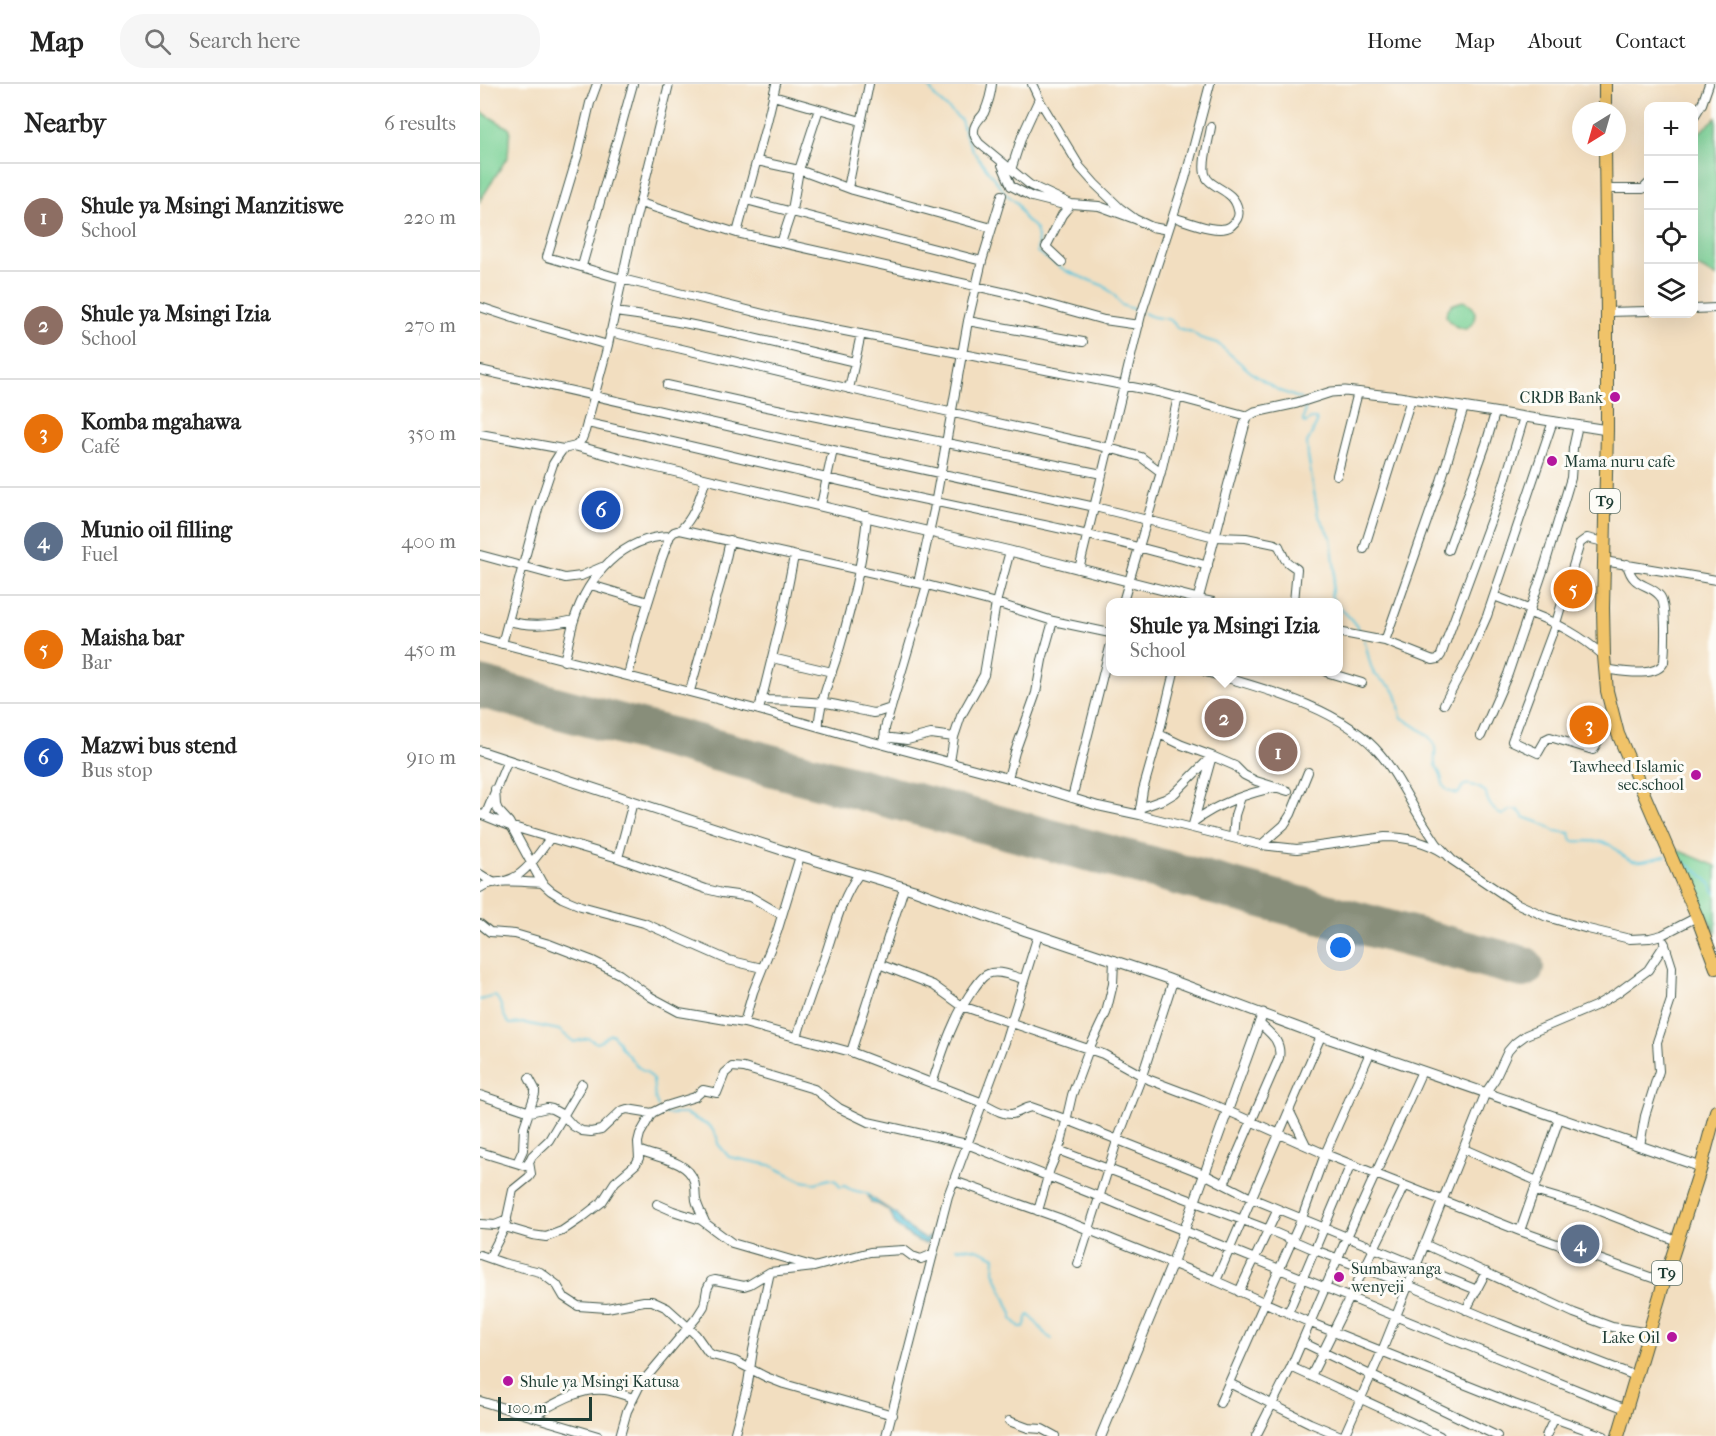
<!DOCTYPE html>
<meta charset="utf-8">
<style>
body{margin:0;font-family:"IM FELL French Canon",serif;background:#f6f6f6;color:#222}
.controls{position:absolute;right:18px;top:18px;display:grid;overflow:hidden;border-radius:12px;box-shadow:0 6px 24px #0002}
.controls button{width:54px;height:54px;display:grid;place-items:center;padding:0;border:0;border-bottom:2px solid #e0e0e0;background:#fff;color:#222;font:30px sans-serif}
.compass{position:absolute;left:1092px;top:18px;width:54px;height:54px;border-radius:50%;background:#fff;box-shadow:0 6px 24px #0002;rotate:217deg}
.scale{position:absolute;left:18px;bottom:15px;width:94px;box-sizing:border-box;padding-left:6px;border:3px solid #1f3d34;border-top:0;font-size:16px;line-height:21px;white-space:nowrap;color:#1f3d34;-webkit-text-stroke:4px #fdfcf7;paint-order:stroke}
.you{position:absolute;left:861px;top:864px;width:21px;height:21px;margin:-15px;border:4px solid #fff;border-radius:50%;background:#1a73e8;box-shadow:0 0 0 9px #1a73e833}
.badge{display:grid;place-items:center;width:39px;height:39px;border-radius:50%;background:#b5179e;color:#fff;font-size:20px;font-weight:700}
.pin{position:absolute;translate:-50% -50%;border:3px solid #fff;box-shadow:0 2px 6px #0006}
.popup{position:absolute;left:626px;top:514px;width:237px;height:78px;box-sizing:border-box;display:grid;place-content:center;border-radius:12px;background:#fff;filter:drop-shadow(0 2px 4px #0005);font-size:20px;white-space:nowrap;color:#767676}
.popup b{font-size:22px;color:#222}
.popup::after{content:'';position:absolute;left:50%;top:100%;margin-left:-12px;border:12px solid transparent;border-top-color:#fff}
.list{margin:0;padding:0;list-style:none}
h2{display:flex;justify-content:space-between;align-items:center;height:78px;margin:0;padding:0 24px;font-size:26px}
h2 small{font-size:20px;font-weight:400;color:#767676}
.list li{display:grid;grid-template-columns:39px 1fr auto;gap:18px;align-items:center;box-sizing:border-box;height:108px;padding:0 24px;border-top:2px solid #e0e0e0}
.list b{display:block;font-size:22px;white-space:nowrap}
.list p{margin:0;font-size:20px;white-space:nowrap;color:#767676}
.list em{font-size:20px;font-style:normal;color:#767676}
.icon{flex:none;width:33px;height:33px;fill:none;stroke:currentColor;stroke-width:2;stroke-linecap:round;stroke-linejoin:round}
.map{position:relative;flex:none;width:1236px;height:1352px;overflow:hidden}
header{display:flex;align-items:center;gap:36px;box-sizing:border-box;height:84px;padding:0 30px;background:#fff;border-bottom:2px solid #e0e0e0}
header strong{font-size:28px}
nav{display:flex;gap:33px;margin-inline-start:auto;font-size:21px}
.search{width:420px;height:54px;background:#f6f6f6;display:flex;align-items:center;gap:15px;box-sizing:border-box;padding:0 21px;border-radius:24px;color:#767676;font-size:22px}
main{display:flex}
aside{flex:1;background:#fff}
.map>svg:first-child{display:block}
.green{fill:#7ad196;stroke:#4c8765;stroke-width:1.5}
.water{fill:#5ec5da;stroke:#3e8187;stroke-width:1.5}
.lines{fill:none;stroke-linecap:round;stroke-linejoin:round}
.stream{stroke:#5ec5da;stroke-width:2}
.runway{stroke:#888e7a;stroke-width:42}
.minor-casing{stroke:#3f5549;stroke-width:10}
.tertiary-casing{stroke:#3f5549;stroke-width:11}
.trunk-casing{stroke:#3f5549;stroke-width:14}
.minor{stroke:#fff;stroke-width:8}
.tertiary{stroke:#fff;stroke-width:9}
.trunk{stroke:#f0c369;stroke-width:12}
.poi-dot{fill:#b5179e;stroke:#fdfcf7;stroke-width:2}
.labels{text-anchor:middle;stroke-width:6;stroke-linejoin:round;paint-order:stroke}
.shield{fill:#fdfcf7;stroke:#62766e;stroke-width:1.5}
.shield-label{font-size:15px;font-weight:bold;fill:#1f3d34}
.poi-label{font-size:16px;fill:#1f3d34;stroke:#fdfcf7;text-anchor:end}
</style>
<header>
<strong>Map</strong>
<div class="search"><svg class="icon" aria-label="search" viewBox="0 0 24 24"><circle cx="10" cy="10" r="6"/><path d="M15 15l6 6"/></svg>Search here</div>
<nav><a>Home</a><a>Map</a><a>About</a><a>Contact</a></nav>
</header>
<main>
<aside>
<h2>Nearby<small>6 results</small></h2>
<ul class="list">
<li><span class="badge" style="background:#8d6e63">1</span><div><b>Shule ya Msingi Manzitiswe</b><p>School</p></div><em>220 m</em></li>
<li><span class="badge" style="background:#8d6e63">2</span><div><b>Shule ya Msingi Izia</b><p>School</p></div><em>270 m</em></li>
<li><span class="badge" style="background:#e8710a">3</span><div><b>Komba mgahawa</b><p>Café</p></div><em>350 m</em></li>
<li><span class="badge" style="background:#5c6f8a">4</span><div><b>Munio oil filling</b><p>Fuel</p></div><em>400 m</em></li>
<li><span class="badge" style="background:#e8710a">5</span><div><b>Maisha bar</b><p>Bar</p></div><em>450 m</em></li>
<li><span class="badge" style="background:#1a4fb4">6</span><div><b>Mazwi bus stend</b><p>Bus stop</p></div><em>910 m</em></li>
</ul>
</aside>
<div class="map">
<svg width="1236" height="1352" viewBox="0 0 1236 1352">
<rect width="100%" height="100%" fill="#fdfcf7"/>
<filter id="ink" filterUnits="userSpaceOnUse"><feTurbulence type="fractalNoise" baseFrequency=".0167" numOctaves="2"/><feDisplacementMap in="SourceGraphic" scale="12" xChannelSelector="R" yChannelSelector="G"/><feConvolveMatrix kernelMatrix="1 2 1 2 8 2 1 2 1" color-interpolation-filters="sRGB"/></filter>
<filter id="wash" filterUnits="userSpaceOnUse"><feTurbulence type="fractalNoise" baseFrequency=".008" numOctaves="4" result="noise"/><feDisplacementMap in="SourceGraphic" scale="24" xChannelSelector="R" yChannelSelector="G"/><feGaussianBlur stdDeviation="1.35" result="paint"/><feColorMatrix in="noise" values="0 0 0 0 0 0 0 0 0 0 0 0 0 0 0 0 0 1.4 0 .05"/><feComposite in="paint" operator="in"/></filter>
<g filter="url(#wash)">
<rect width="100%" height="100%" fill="#f2dec0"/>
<!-- green -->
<path class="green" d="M 0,27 L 30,45 L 28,72 L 0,117 Z
M 1236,34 L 1236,193 L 1214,181 L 1214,53 Z
M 983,217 C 993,220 997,227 994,238 L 986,245 C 977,245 971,240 966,232 L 967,227 L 971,221 Z
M 1195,765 L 1236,782 L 1236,850 L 1215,811 Z"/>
<!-- water -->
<path class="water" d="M 388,1111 L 417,1131 L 422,1138 L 431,1146 L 445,1155 L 451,1152 L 447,1159 C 438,1159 421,1147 415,1139 C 412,1136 414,1134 411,1130 C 408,1125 397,1119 391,1119 Z"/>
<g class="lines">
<!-- stream -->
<path class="stream" d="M 447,0 L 456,14 L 481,36 L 485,50 L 493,67 L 526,110 L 537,119 L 544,134 L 555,144 L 558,153 L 557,168 L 586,187 L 624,202 L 635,212 L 641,221 L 659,227
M 664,229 C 666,230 673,233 674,233 C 685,235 691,233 697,244 L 712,248 L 720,254 L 737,259 L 773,290 L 798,306 L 821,315
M 823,320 L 825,326 L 823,337 L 825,339 L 831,335 L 836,335 L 837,339 L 827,359 L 828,372 L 838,431 L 851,453 L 855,487 L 851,512 L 855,518
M 858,522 C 868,531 876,539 882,551
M 884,556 C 888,566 889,582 894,589 C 899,596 908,599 913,605 C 919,612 919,625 921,633 C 931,640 949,649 954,660 C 957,666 954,672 955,679 C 955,685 957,682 959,687 C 965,701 960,706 978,710 C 980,708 981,704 983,702 C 989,697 1001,705 1006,708 C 1006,717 1014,728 1022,731 L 1031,726 L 1038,726 L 1044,733 L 1066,741 L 1075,747 L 1090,749 L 1092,757 C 1103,758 1119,755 1130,761 C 1138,766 1144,775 1153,777 C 1162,779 1175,773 1186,772
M 1197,775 C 1213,783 1229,793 1236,810
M 0,916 L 15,912 C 24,919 19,930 30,940 L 45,939 L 79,946 L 94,958 L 108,954 L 117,959 C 123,957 126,951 132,950 L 139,958 L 140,962 L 158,983 L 168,989 L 173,996 L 175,1014 L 178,1023
M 182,1027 L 187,1030 L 206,1030 L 229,1042 L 232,1045 L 237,1053 L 238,1060 L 249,1073 L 290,1081 L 322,1097 L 335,1099 L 349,1095 L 356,1097 L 360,1103 L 365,1102 C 373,1109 381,1106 389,1111
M 476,1164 C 481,1165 485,1163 491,1164 C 499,1165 507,1169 515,1173 L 514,1187 L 532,1230 L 532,1235 L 540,1243 L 544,1243 L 548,1232 L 550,1231 L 566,1251 L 572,1255"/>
<!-- runway -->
<path class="runway" d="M 0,603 L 1043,883"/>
</g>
</g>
<g filter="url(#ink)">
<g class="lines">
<!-- minor casing -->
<g class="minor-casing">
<path id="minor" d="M 117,0 L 110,19 L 98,70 L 67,173 L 142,195 L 308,236 L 678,308 L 768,332
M 512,0 C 511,10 508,20 504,29 C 501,34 494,39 494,46 C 493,51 496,55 499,59 L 550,101 L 591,120 L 619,122 L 655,135
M 552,0 L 560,17 L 600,83 L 615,100 L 640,124 L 655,135 L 672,143 L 688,146
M 293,12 L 381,37
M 1214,33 L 1222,20 L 1229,0
M 277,77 L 319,86 L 373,106 L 512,144
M 522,81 L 531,102 L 552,113 L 588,122
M 531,86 L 542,52 L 559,15
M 368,104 L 389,0
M 1126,105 L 1163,105 L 1168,100
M 266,116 L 502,177
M 160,119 L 257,149 L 531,210 L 624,236 L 659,241
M 693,133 C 707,137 739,151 751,142 C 756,138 760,132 758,126 C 754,104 729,105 725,90 C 722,78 729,56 731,43
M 257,149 L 287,38 L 296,0
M 301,159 L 312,126 L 319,86 L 339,25
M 582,178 L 566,163 L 582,131 L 591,120
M 102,182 L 153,0
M 0,223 L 39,236 L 128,261
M 1214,225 L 1236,224
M 135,228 C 216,238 296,260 375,278
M 1127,228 L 1168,227
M 488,237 L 603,258
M 130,248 L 425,318 L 629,364 L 661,373 L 681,388
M 0,286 L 353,366 L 615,423 L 735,453 L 766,454 L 795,460 L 799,462 C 806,477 802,475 817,485 L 814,518
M 187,301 L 277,321 L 622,390
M 369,305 L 381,250
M 107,339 C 206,360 305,385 404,407 C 512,430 621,451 728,482
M 0,350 L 83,365
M 857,391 L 878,308
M 341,421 L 353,366
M 200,446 C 215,433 220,412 226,395
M 1124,458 L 1107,454 L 1100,459 L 1076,539 L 1032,657 L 1058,669 L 1066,655 L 1070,653 L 1113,666 L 1133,633
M 884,465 L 931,315
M 968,466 L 1006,360 L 1015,329
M 0,471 L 85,494 L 101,492 L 122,483
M 1124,477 L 1236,496
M 599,485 L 661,231 L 705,95 L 730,0
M 438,499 L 454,426 L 488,237 L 502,177 L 522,111
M 111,501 L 168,518
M 1014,512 L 1051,526
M 643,518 L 681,388 L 698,313
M 717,518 L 718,515 L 733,518
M 1050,529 C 1079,540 1100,551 1124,572
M 29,537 C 50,543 73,541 94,536
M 858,548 L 905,557 L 961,397 L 984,323
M 0,554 L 279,626 L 367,651 L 528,694 L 618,722 L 660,731 L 781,761 L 817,765 L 905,753 C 927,753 945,757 964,769
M 905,557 L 953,576 L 958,575 L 961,571 L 1024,400 L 1044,333
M 22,560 L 58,425 L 73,380 L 78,372 L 83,365 L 96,362 L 102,355 L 105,347 L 128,261 L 150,158 L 189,0
M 292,574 L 352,588
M 84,577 C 88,563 90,549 94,536 C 108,492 142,453 190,452
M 1124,585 C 1140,587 1176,595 1184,578 C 1185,566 1187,520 1180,512 C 1168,498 1153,505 1147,480
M 726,588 C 782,604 863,624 901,671 C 912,684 920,699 928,713 C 937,729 947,745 957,760 L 972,776 L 1036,819 L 1067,833 L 1108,845 L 1150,855 L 1170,854 L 1182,851 L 1217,833
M 846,588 L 882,599
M 148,592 L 157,554 L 181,477 L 190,452 L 194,448 L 200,446 L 447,501 L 516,519 L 573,537 L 630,549
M 210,607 L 242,493 L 250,456
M 281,616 C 303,616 324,617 345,619 C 361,621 377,626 393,629 L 399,628 L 411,624
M 964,620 L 988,575 L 1007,532 L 1073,337
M 279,626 L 302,533 L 314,472
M 339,643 C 337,623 354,584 360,563 C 372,521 383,477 387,432
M 679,650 L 702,661 L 732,672 L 712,744
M 1001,652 L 1028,590 L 1064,484 L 1091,394 L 1093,364 L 1098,341
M 404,653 L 427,656 L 451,650 L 474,653
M 404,660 L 405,644 L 447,501
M 470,678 L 474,653 L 481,632 L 504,591 L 516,519 L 530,467
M 528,694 L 535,668 L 556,609 L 562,576 L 573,537
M 15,705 L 16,721 L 18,726 L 29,738 L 62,799 L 71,807 L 82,814 L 101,822 L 164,839 L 248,876 L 282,884
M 592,714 L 630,563
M 660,724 L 685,715 L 695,709 L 732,672 L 755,682 L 764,691 L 776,697 L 808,707
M 660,726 L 663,706 L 679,650 L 694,588
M 0,730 L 30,742 L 138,774 L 226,805 L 242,809 L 271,813 L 302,831
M 5,732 L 28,676
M 715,737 C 735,721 769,708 795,704
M 753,754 L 755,731 L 761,713
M 781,761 L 804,741 L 811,730 L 828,688
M 138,774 L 153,718
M 0,790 L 14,799
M 19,799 C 24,797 29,796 33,794 C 46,788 62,766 70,754
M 0,804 C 13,794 46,798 62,799
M 0,840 L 10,848 L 35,850 L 69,860 L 113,877 L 139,890 L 171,913 L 199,928 L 264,939 L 371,968 L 503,1019 C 511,1023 522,1031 532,1030 C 539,1029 544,1024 551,1023 L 585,1035 L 724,1090 L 771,1114 L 997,1206
M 399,880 L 453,901 L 482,922 L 623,970 L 670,996 L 723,1016 L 845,1070 L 890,969
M 264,939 L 273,908 L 297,848 L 320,772
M 317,954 C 324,927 334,901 344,875 C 354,846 361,814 379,790
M 371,968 L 424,804
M 452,1000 C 463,966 474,931 495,903 C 499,898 502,892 508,890 C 518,885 534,893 544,895
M 0,1011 L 50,1028 L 67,1024 L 72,1025 L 83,1031 L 93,1042 L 102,1047 L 111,1048 L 121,1046 L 141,1027 L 147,1025 L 172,1029 L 186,1022 L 215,1013 L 223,1006 L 237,1009 L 245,989 L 252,983 L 264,984 L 334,1005 L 359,1024 L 388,1038 L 487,1060 L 750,1165 L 1107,1310 L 1146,1325
M 809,1026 L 826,1061
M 1160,1062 L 1165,1032 L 1179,987 L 1177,958 L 1191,916 L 1192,883 L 1184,858
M 984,1065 L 1057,1097
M 159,1066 C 176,1074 208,1076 214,1097 C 216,1103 215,1110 216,1116 C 218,1124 222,1131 225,1138
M 578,1066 L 789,1146 L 835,1166 L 928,1201 L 1018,1239 L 1156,1292
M 0,1068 L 49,1083
M 37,1079 L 43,1066 L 44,1043 L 55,1010 L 55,1005 L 49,994
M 474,1097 L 579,1134 L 736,1197 L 831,1239 L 1034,1320 L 1124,1352
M 744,1100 L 799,974 C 802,957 790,949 779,939
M 1054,1107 L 1112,1124 L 1197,1157
M 177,1120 L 193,1127 L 221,1136 L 252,1159 L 332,1182
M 558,1127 L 570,1085 L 581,1059 L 592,1011 L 609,965 L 626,929 L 633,900 L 634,876
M 0,1140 L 15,1141 L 27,1136
M 25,1143 L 52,1151 L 66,1153 L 82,1147 L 104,1132 L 122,1118 L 135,1098 L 156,1080 L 159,1074 L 158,1058 L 160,1050 L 172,1029
M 1040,1147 L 1079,1035
M 944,1160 L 1094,1229 L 1132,1243 L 1170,1249
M 0,1171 L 23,1179 L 60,1188 L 77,1201 L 84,1213 L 98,1222 L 127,1224 L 164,1217 L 172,1217 L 187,1224 L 197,1233 L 216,1251 L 228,1268 L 232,1271 L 255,1277 L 286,1293 L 304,1300 L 413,1331
M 9,1174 L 25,1143 L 33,1106 L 49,1093 L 51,1090 L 49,1078 L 52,1072 L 69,1056 L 102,1000
M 598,1180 L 637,1057 L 662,992 L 693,897
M 736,1197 L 841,952
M 759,1208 L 798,1125
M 986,1226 L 1006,1188
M 808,1229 L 871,1080
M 822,1258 L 1017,1352
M 811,1283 C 861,1306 911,1328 960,1352
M 831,1292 L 925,1102
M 749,1299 L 830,1339 L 861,1352
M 0,1317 L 118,1352
M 740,1319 L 822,1134 L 845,1070 L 1040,1147 L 1184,1198
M 52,1332 C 73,1321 99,1303 125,1306 C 134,1307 143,1311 153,1314
M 529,1337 L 548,1344 L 562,1345 L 575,1352
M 140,1352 L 147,1327 L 160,1301 L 217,1233 L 224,1222 L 227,1205 L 231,1197 L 235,1196 L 264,1202 L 270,1200 L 290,1188 L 334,1183 L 390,1168 L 424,1166 L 432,1172 L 441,1175 L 453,1170
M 254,1352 L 268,1299 L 273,1266 L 290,1188
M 406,1352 L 468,1112 L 525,958 L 558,851
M 776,1352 L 811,1283 L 867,1153 L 942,987
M 864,1352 L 902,1267 L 1006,1008 L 1015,995 L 1028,967 L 1035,959 L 1046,951 L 1115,922 L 1137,909 L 1168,886 L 1185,860
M 1066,1352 L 1074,1335"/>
</g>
<!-- tertiary casing -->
<g class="tertiary-casing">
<path id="tertiary" d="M 96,362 L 163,380 L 530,467 L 718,515 L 765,339 L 768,332 L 775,328 L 817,319 L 851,308 L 865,307 L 919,313 L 1127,346
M 0,667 L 320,772 L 434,806 L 546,847 L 686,894 L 841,952 L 1221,1083
M 621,1352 L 692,1180 L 783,929"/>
</g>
<!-- trunk casing -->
<g class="trunk-casing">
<path id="trunk" d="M 1125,0 L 1125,27
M 1125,63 L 1127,228 L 1127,346 L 1123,524 L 1124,572 L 1127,607 L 1138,650 L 1217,833 L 1236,884
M 1138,1352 L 1184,1198 L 1221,1083 L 1236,1027"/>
</g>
<!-- minor -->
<use href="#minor" class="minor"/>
<!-- tertiary -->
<use href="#tertiary" class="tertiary"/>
<!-- trunk -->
<use href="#trunk" class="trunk"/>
</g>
</g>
<!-- markers -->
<g class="poi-dot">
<circle cx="1135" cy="313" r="6"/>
<circle cx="1072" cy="377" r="6"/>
<circle cx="1216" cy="691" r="6"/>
<circle cx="859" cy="1193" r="6"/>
<circle cx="1192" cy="1253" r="6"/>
<circle cx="28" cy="1297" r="6"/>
</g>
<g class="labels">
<!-- shield labels -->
<g class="shield">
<rect x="1110" y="405" width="30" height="24" rx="4.5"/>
<rect x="1172" y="1177" width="30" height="24" rx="4.5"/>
</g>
<g class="shield-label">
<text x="1125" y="422">T9</text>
<text x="1187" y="1194">T9</text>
</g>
<!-- poi labels -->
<g class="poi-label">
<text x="1123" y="319">CRDB Bank</text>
<text x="1084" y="383" text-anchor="start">Mama nuru cafe</text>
<text x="1204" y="688">Tawheed Islamic<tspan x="1204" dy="18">sec.school</tspan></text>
<text x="871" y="1190" text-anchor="start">Sumbawanga<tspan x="871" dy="18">wenyeji</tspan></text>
<text x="1180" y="1259">Lake Oil</text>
<text x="40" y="1303" text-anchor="start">Shule ya Msingi Katusa</text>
</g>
</g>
</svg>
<div class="controls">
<button>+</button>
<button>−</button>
<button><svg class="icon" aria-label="locate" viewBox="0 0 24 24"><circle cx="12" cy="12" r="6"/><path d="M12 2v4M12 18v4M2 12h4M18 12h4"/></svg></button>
<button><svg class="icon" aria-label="layers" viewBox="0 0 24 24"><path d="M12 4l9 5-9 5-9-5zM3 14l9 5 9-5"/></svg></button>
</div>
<svg class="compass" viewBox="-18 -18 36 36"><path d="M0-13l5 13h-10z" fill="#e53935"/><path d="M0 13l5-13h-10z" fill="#767676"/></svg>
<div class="scale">100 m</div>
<div class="you"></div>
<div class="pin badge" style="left:798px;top:668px;background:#8d6e63">1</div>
<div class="pin badge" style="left:744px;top:634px;background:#8d6e63">2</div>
<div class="popup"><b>Shule ya Msingi Izia</b>School</div>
<div class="pin badge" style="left:1109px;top:641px;background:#e8710a">3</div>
<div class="pin badge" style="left:1100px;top:1160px;background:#5c6f8a">4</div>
<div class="pin badge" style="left:1093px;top:505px;background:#e8710a">5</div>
<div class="pin badge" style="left:121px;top:426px;background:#1a4fb4">6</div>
</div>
</main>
